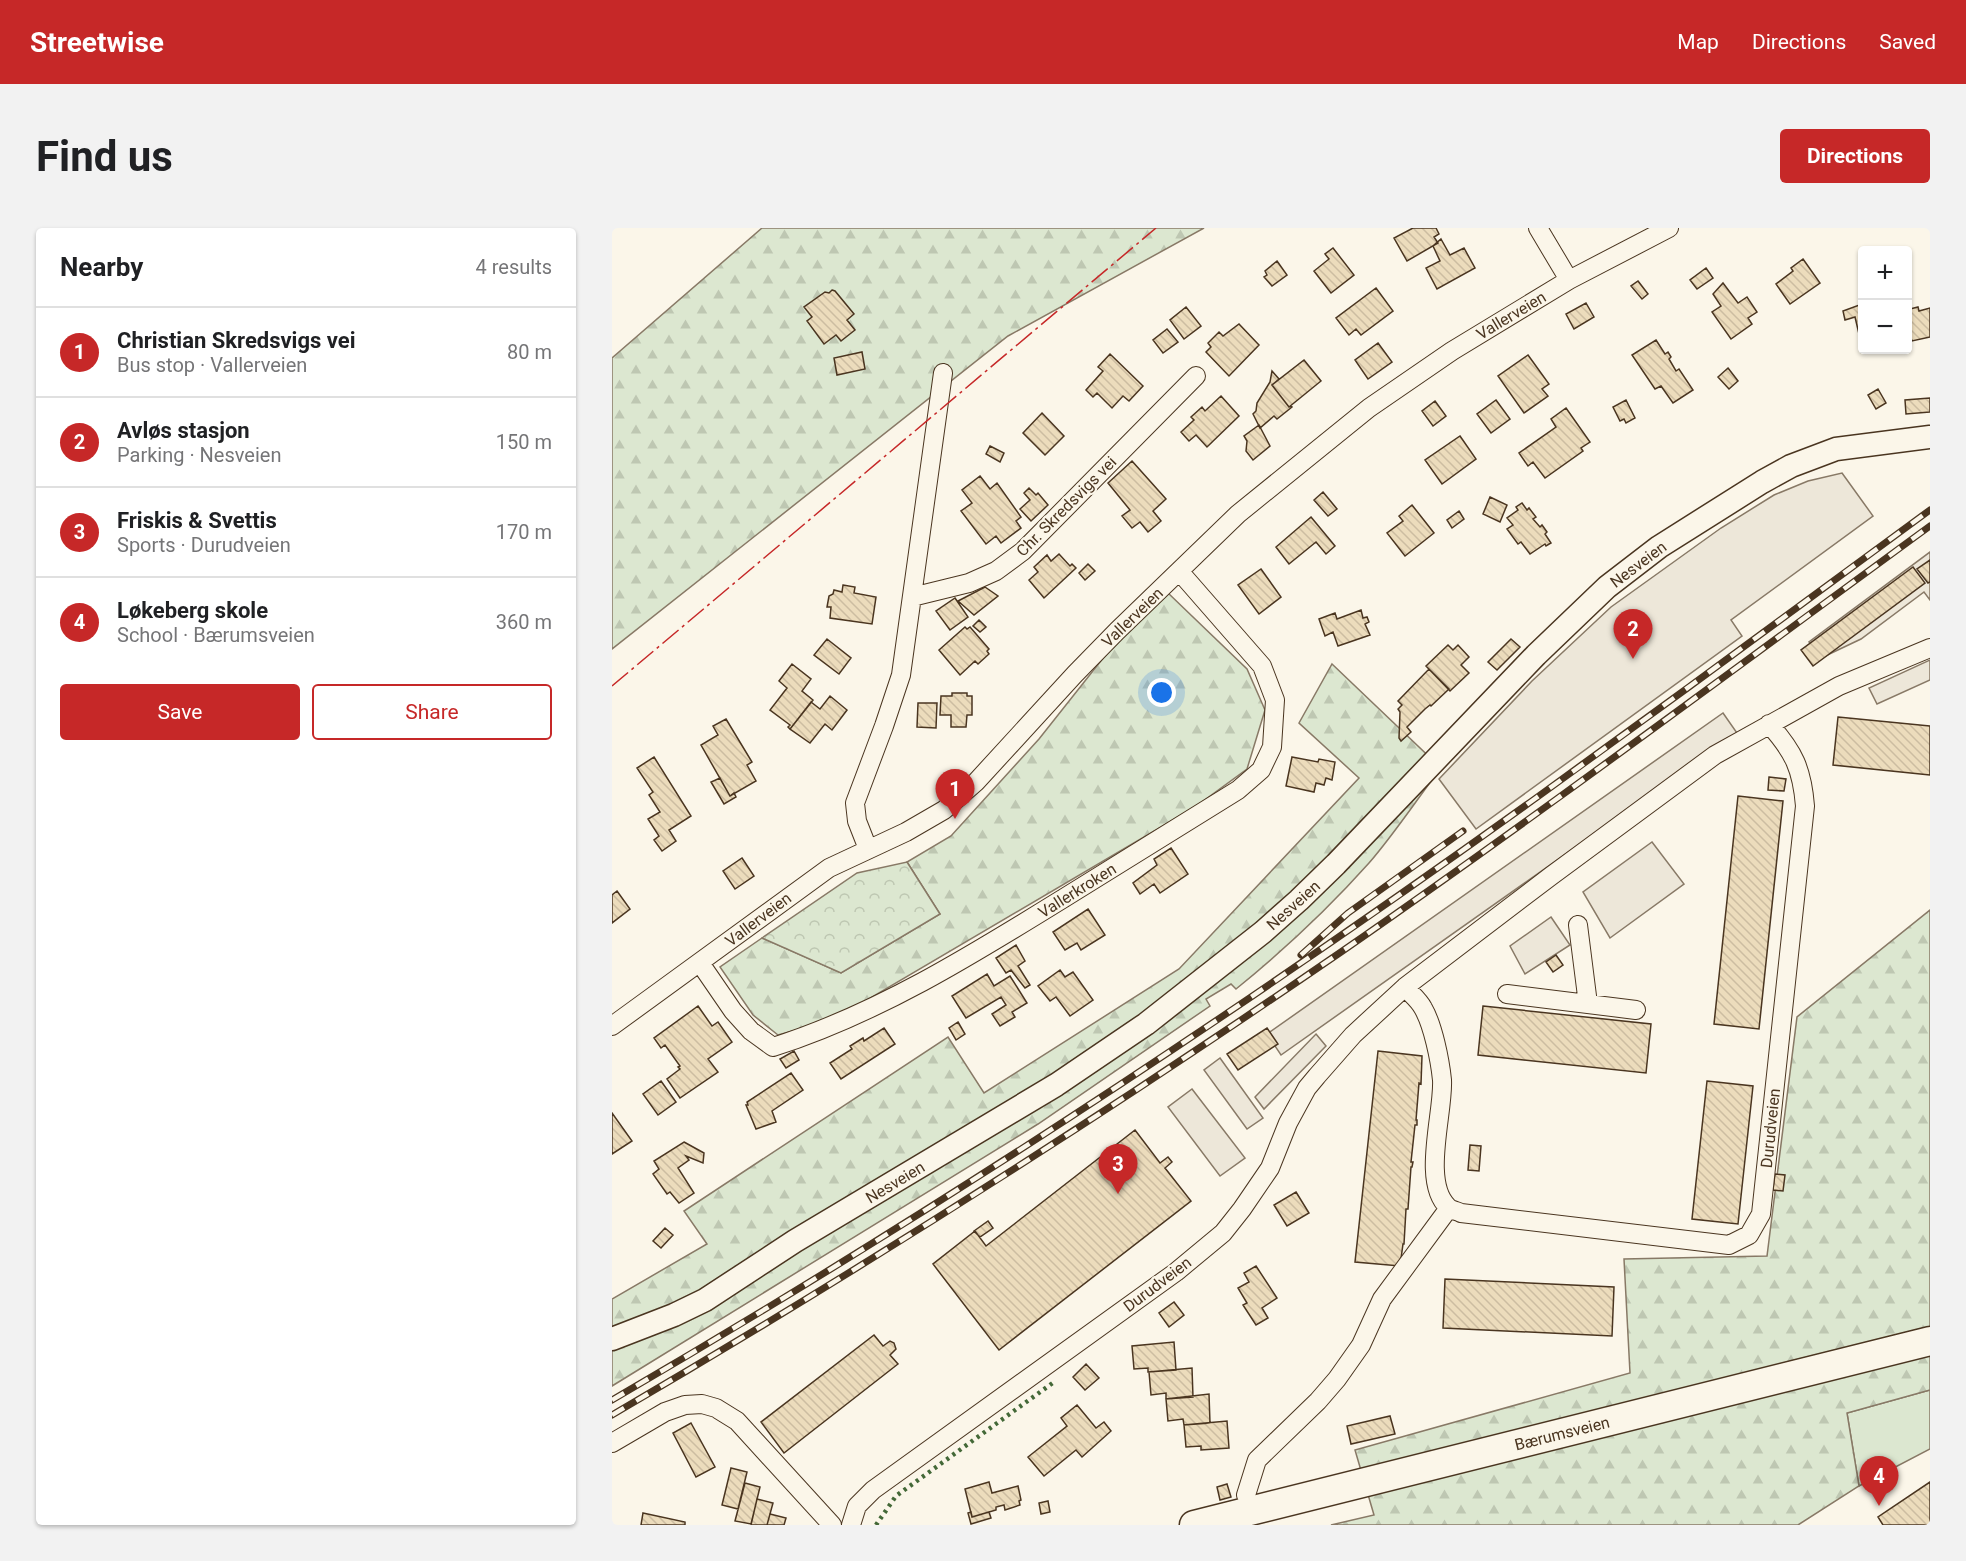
<!DOCTYPE html>
<meta charset="utf-8">
<style>
body{margin:0;font-family:Roboto,sans-serif;background:#f2f2f2;color:#202124}
.controls{position:absolute;right:18px;top:18px;display:grid;overflow:hidden;border-radius:6px;box-shadow:0 2px 4px #0004}
.controls button{width:54px;height:54px;display:grid;place-items:center;padding:0;border:0;border-bottom:2px solid #e0e0e0;background:#fff;color:#202124;font:30px sans-serif}
.you{position:absolute;left:550px;top:465px;width:21px;height:21px;margin:-15px;border:4px solid #fff;border-radius:50%;background:#1a73e8;box-shadow:0 0 0 9px #1a73e833}
.badge{display:grid;place-items:center;width:39px;height:39px;border-radius:50%;background:#c62828;color:#fff;font-size:20px;font-weight:700}
.pin{position:absolute;translate:-50% -50px;filter:drop-shadow(0 2px 3px #0008)}
.pin::after{content:'';position:absolute;top:32px;width:21px;height:18px;background:inherit;clip-path:polygon(0 0,100% 0,50% 100%)}
.list{margin:0;padding:0;list-style:none}
h2{display:flex;justify-content:space-between;align-items:center;height:78px;margin:0;padding:0 24px;font-size:26px}
h2 small{font-size:20px;font-weight:400;color:#757577}
.list li{display:grid;grid-template-columns:39px 1fr auto;gap:18px;align-items:center;box-sizing:border-box;height:90px;padding:0 24px;border-top:2px solid #e0e0e0}
.list b{display:block;font-size:22px;white-space:nowrap}
.list p{margin:0;font-size:20px;white-space:nowrap;color:#757577}
.list em{font-size:20px;font-style:normal;color:#757577}
.actions{display:flex;gap:12px;padding:18px 24px}
.actions a{flex:1;padding:14px 0;border:2px solid #c62828;border-radius:6px;text-align:center;font-size:21px;color:#c62828}
.actions .main{background:#c62828;color:#fff}
.map{position:relative;flex:none;width:1318px;height:1297px;overflow:hidden;border-radius:6px}
header{display:flex;align-items:center;gap:36px;box-sizing:border-box;height:84px;padding:0 30px;background:#c62828;color:#fff}
header strong{font-size:28px}
nav{display:flex;gap:33px;margin-inline-start:auto;font-size:21px}
.intro{display:flex;align-items:center;justify-content:space-between;box-sizing:border-box;height:144px;padding:0 36px}
h1{margin:0;font-size:42px}
.button{padding:15px 27px;border-radius:6px;background:#c62828;color:#fff;font-size:21px;font-weight:700}
main{display:flex;gap:36px;padding:0 36px}
aside{flex:1;background:#fff;border-radius:6px;box-shadow:0 2px 4px #0004}
.map>svg:first-child{display:block}
.grass{fill:#dce7d0;stroke:#887966;stroke-width:1.5}
.forest{fill:url(#forest-firs);stroke:#887966;stroke-width:1.5}
.park{fill:url(#park-crowns);stroke:#887966;stroke-width:1.5}
.parking{fill:#ede7d9;stroke:#887966;stroke-width:1.5}
.building{fill:url(#building-back-hatch);stroke:#4a3520;stroke-width:1.5}
.lines{fill:none;stroke-linecap:round;stroke-linejoin:round}
.minor-casing{stroke:#4a3520;stroke-width:20}
.tertiary-casing{stroke:#4a3520;stroke-width:25}
.primary-casing{stroke:#4a3520;stroke-width:31}
.minor{stroke:#fbf6e9;stroke-width:18}
.tertiary{stroke:#fbf6e9;stroke-width:22}
.primary{stroke:#fbf6e9;stroke-width:28}
.rail-casing{stroke:#4a3520;stroke-width:7}
.rail{stroke:#fbf6e9;stroke-width:4.5;stroke-dasharray:14;stroke-linecap:butt}
.hedge{stroke:#436837;stroke-width:4.5;stroke-dasharray:3 4.5;stroke-linecap:butt}
.power{stroke:#c62828;stroke-width:1.5;stroke-dasharray:21 4.5 3 4.5;stroke-linecap:butt}
.labels{text-anchor:middle;stroke-width:4.5;stroke-linejoin:round;paint-order:stroke}
.street-label{font-size:16px;fill:#4a3520;stroke:#fbf6e9}
</style>
<header>
<strong>Streetwise</strong>
<nav><a>Map</a><a>Directions</a><a>Saved</a></nav>
</header>
<div class="intro"><h1>Find us</h1><a class="button">Directions</a></div>
<main>
<aside>
<h2>Nearby<small>4 results</small></h2>
<ul class="list">
<li><span class="badge">1</span><div><b>Christian Skredsvigs vei</b><p>Bus stop · Vallerveien</p></div><em>80 m</em></li>
<li><span class="badge">2</span><div><b>Avløs stasjon</b><p>Parking · Nesveien</p></div><em>150 m</em></li>
<li><span class="badge">3</span><div><b>Friskis &amp; Svettis</b><p>Sports · Durudveien</p></div><em>170 m</em></li>
<li><span class="badge">4</span><div><b>Løkeberg skole</b><p>School · Bærumsveien</p></div><em>360 m</em></li>
</ul>
<div class="actions"><a class="main">Save</a><a>Share</a></div>
</aside>
<div class="map">
<svg width="1318" height="1297" viewBox="0 0 1318 1297">
<defs>
<pattern id="forest-firs" width="22" height="20" patternUnits="userSpaceOnUse" patternTransform="scale(1.5)"><rect width="22" height="20" fill="#dce7d0"/><path d="M5 1l3.5 6h-7zM16 11l3.5 6h-7z" fill="#bec7b2"/></pattern>
<pattern id="park-crowns" width="20" height="18" patternUnits="userSpaceOnUse" patternTransform="scale(1.5)"><rect width="20" height="18" fill="#dce7d0"/><path d="M2 6a3 3 0 1 1 6 0M12 15a3 3 0 1 1 6 0" fill="none" stroke="#bec7b2"/></pattern>
<pattern id="building-back-hatch" width="6" height="6" patternUnits="userSpaceOnUse" patternTransform="scale(1.5)"><rect width="6" height="6" fill="#ecdcbc"/><path d="M-1 5l2 2M0 0l6 6M5-1l2 2" fill="none" stroke="#ccbda1"/></pattern>
</defs>
<rect width="100%" height="100%" fill="#fbf6e9"/>
<!-- grass -->
<path class="grass" d="M 1318,1162 L 1318,1221 L 1247,1258 L 1235,1185 Z"/>
<!-- forest -->
<path class="forest" d="M 150,0 L 592,0 L 396,108 L 0,421 L 0,130 Z
M 555,364 L 635,441 L 653,482 L 635,541 L 583,579 L 221,792 L 166,807 L 141,787 L 108,739 L 150,710 L 229,745 L 328,686 L 295,634 L 339,608 L 427,511 L 507,410 Z
M 720,436 L 829,540 C 805,571 783,605 757,635 C 716,681 672,722 624,761 L 619,756 L 594,771 L 598,778 L 426,896 L 0,1158 L 0,1071 L 95,1016 L 72,983 L 336,809 L 372,865 L 567,741 L 747,550 L 687,495 Z
M 1318,682 L 1318,1162 L 1235,1185 L 1247,1258 L 1186,1297 L 719,1297 L 762,1287 L 743,1222 L 1018,1145 L 1012,1031 L 1155,1028 L 1185,789 Z"/>
<!-- park -->
<path class="park" d="M 295,634 L 328,686 L 229,745 L 150,710 L 245,645 Z"/>
<!-- parking -->
<path class="parking" d="M 1230,245 L 1261,288 L 1119,392 L 1130,408 L 864,601 L 827,551 L 920,453 L 999,379 L 1109,300 L 1162,267 L 1196,253 Z
M 1318,324 L 1318,372 L 1312,364 L 1249,411 L 1209,430 L 1197,414 Z
M 1318,432 L 1318,452 L 1265,476 L 1257,460 Z
M 1111,485 L 1125,505 L 669,827 L 655,806 Z
M 1040,614 L 1072,656 L 998,710 L 971,664 Z
M 939,689 L 958,717 L 913,746 L 898,718 Z
M 704,806 L 714,818 L 652,881 L 643,869 Z
M 608,830 L 651,890 L 635,901 L 592,842 Z
M 580,861 L 633,930 L 608,948 L 556,879 Z"/>
<!-- building -->
<path class="building" d="M 801,0 L 824,0 L 827,6 L 822,9 L 826,15 L 795,33 L 782,10 Z
M 829,11 L 838,27 L 852,20 L 863,40 L 825,61 L 814,40 L 828,33 L 821,18 Z
M 721,20 L 742,47 L 719,65 L 702,43 L 717,31 L 713,26 Z
M 1191,31 L 1208,55 L 1178,76 L 1164,56 L 1181,43 L 1179,40 Z
M 665,33 L 675,47 L 660,58 L 652,49 L 655,47 L 653,43 Z
M 1094,40 L 1101,50 L 1085,61 L 1078,52 Z
M 1026,53 L 1036,66 L 1030,71 L 1019,58 Z
M 1111,55 L 1126,75 L 1135,69 L 1145,84 L 1136,90 L 1140,96 L 1119,111 L 1100,84 L 1109,78 L 1101,66 Z
M 764,60 L 781,83 L 749,107 L 744,101 L 737,107 L 724,90 Z
M 220,62 L 223,63 L 242,86 L 235,92 L 243,102 L 229,113 L 224,107 L 212,116 L 195,93 L 200,89 L 192,79 L 213,64 L 217,65 Z
M 974,75 L 982,89 L 962,101 L 954,86 Z
M 1250,76 L 1250,105 L 1247,106 L 1243,89 L 1233,92 L 1231,83 Z
M 574,79 L 589,98 L 572,111 L 558,92 Z
M 1306,79 L 1307,83 L 1318,80 L 1318,109 L 1300,113 L 1296,102 L 1296,86 L 1299,85 L 1298,81 Z
M 627,96 L 647,117 L 617,148 L 594,124 L 599,119 L 596,115 L 607,104 L 611,108 Z
M 555,101 L 566,114 L 551,125 L 541,112 Z
M 1044,112 L 1053,126 L 1056,124 L 1059,129 L 1057,131 L 1064,143 L 1067,141 L 1081,162 L 1061,175 L 1049,158 L 1043,161 L 1020,127 Z
M 766,115 L 780,134 L 756,151 L 743,132 Z
M 250,124 L 253,141 L 225,147 L 222,130 Z
M 498,126 L 531,158 L 517,173 L 511,168 L 500,180 L 485,165 L 481,169 L 474,162 L 491,143 L 486,139 Z
M 916,127 L 937,156 L 930,161 L 936,168 L 912,185 L 886,148 Z
M 692,132 L 709,153 L 677,179 L 660,157 Z
M 1116,140 L 1126,153 L 1117,161 L 1106,149 Z
M 660,143 L 667,151 L 660,157 L 677,179 L 679,178 L 680,179 L 665,191 L 662,188 L 648,200 L 641,186 L 644,183 L 645,175 L 658,154 Z
M 1266,161 L 1274,175 L 1264,181 L 1256,167 Z
M 609,168 L 627,188 L 595,219 L 584,207 L 577,213 L 569,204 L 582,192 L 579,189 L 590,179 L 593,183 Z
M 1318,170 L 1318,184 L 1294,186 L 1293,172 Z
M 884,172 L 898,191 L 879,205 L 865,186 Z
M 1014,172 L 1023,190 L 1014,195 L 1012,191 L 1008,193 L 1001,179 Z
M 823,173 L 834,188 L 821,198 L 810,183 Z
M 954,180 L 978,214 L 969,220 L 971,223 L 933,250 L 921,234 L 916,238 L 907,225 L 944,199 L 939,191 Z
M 430,185 L 452,208 L 433,227 L 411,205 Z
M 647,197 L 658,218 L 641,232 L 634,223 L 635,213 L 632,208 Z
M 848,208 L 864,231 L 830,256 L 813,232 Z
M 378,218 L 392,225 L 388,234 L 374,226 Z
M 520,233 L 554,271 L 541,283 L 549,293 L 536,304 L 528,294 L 520,300 L 510,288 L 518,282 L 496,255 Z
M 368,248 L 378,261 L 385,255 L 409,289 L 404,293 L 409,300 L 389,315 L 384,308 L 374,316 L 349,283 L 360,275 L 350,262 Z
M 417,260 L 424,267 L 426,265 L 436,277 L 419,293 L 408,281 L 418,272 L 412,265 Z
M 711,264 L 725,281 L 716,288 L 702,272 Z
M 878,269 L 895,277 L 888,294 L 871,286 Z
M 910,275 L 915,282 L 917,280 L 924,289 L 921,291 L 928,299 L 930,297 L 935,304 L 933,306 L 939,315 L 934,318 L 933,316 L 918,326 L 909,314 L 906,316 L 895,301 L 901,297 L 895,290 L 906,282 L 904,279 Z
M 800,277 L 822,305 L 793,328 L 775,305 L 791,293 L 787,288 Z
M 847,283 L 852,291 L 840,300 L 835,292 Z
M 699,289 L 723,318 L 714,326 L 704,314 L 677,336 L 664,319 Z
M 447,326 L 458,338 L 460,336 L 464,340 L 432,370 L 417,352 L 426,344 L 422,339 L 435,327 L 439,333 Z
M 1318,332 L 1318,354 L 1316,355 L 1305,341 Z
M 476,336 L 483,343 L 473,352 L 467,345 Z
M 1301,339 L 1313,355 L 1201,438 L 1189,422 Z
M 649,341 L 669,369 L 647,386 L 626,357 Z
M 231,357 L 243,359 L 242,365 L 264,369 L 260,396 L 218,390 L 219,379 L 215,379 L 217,368 L 221,366 L 222,362 L 230,364 Z
M 373,359 L 386,368 L 362,387 L 346,373 Z
M 343,370 L 356,389 L 338,402 L 324,383 Z
M 749,382 L 751,390 L 755,389 L 757,394 L 753,396 L 758,407 L 726,418 L 721,404 L 713,408 L 707,391 L 723,385 L 725,391 Z
M 367,392 L 374,399 L 368,404 L 361,398 Z
M 353,399 L 355,401 L 358,399 L 377,421 L 375,423 L 377,426 L 366,436 L 363,433 L 348,447 L 327,422 Z
M 215,411 L 239,430 L 227,446 L 202,427 Z
M 899,411 L 908,419 L 885,442 L 876,434 Z
M 836,417 L 841,422 L 846,417 L 857,429 L 849,437 L 857,445 L 838,463 L 814,438 Z
M 180,436 L 199,451 L 190,463 L 201,472 L 178,501 L 176,499 L 178,497 L 158,482 L 175,460 L 167,453 Z
M 817,441 L 837,461 L 819,478 L 818,477 L 813,481 L 795,499 L 799,504 L 789,513 L 787,510 L 788,484 L 786,481 L 790,477 L 786,473 Z
M 340,465 L 355,465 L 355,468 L 360,468 L 360,487 L 355,487 L 354,499 L 339,499 L 339,487 L 328,487 L 329,468 L 340,468 Z
M 218,468 L 235,482 L 220,502 L 213,496 L 198,515 L 178,501 L 199,474 L 208,481 Z
M 306,475 L 325,475 L 324,500 L 305,499 Z
M 1226,489 L 1318,498 L 1318,547 L 1221,537 Z
M 114,491 L 140,534 L 135,537 L 144,553 L 118,568 L 89,517 L 106,507 L 101,498 Z
M 42,529 L 79,588 L 57,602 L 64,613 L 50,623 L 42,612 L 47,608 L 36,591 L 48,584 L 37,567 L 41,564 L 25,540 Z
M 680,529 L 706,534 L 707,531 L 723,534 L 720,552 L 714,550 L 712,557 L 704,555 L 702,564 L 674,558 Z
M 1157,549 L 1174,551 L 1172,563 L 1156,562 Z
M 108,550 L 118,568 L 122,565 L 124,569 L 112,576 L 99,554 Z
M 1126,568 L 1171,573 L 1147,801 L 1102,796 Z
M 559,620 L 576,646 L 548,665 L 542,656 L 528,666 L 521,655 L 545,637 L 542,631 Z
M 130,630 L 142,648 L 123,661 L 111,643 Z
M 5,663 L 18,681 L 0,695 L 0,667 Z
M 476,681 L 493,707 L 469,722 L 465,715 L 453,722 L 441,704 Z
M 404,717 L 413,733 L 406,738 L 418,757 L 413,760 L 399,742 L 394,745 L 384,730 Z
M 944,727 L 951,737 L 941,744 L 934,734 Z
M 448,742 L 453,749 L 461,744 L 481,772 L 458,788 L 444,769 L 438,773 L 426,758 Z
M 375,746 L 382,758 L 398,748 L 415,775 L 400,784 L 403,789 L 388,798 L 380,786 L 394,777 L 389,769 L 354,790 L 340,768 Z
M 86,778 L 100,798 L 106,794 L 120,814 L 96,831 L 106,844 L 68,870 L 55,851 L 68,841 L 66,839 L 68,838 L 53,817 L 49,820 L 42,810 Z
M 871,778 L 1039,796 L 1034,845 L 866,827 Z
M 346,794 L 353,806 L 344,812 L 337,800 Z
M 272,800 L 283,816 L 229,851 L 218,835 L 240,821 L 238,818 L 251,810 L 252,813 Z
M 655,800 L 666,816 L 626,842 L 615,826 Z
M 182,823 L 187,832 L 174,840 L 168,831 Z
M 766,823 L 810,828 L 809,856 L 807,855 L 804,892 L 805,892 L 805,897 L 803,897 L 799,934 L 801,934 L 800,939 L 799,939 L 796,981 L 794,981 L 792,1016 L 791,1016 L 788,1038 L 743,1034 Z
M 179,845 L 191,862 L 160,883 L 164,894 L 144,901 L 134,877 L 136,877 L 135,874 Z
M 49,853 L 64,874 L 46,887 L 31,866 Z
M 1095,853 L 1141,858 L 1126,996 L 1080,991 Z
M 0,885 L 20,913 L 0,926 Z
M 523,902 L 548,935 L 556,929 L 560,934 L 553,940 L 579,973 L 387,1122 L 321,1036 L 363,1003 L 374,1018 Z
M 72,914 L 92,925 L 91,935 L 74,928 L 77,932 L 66,940 L 82,965 L 67,975 L 58,964 L 55,966 L 41,946 L 47,941 L 42,933 Z
M 858,917 L 869,918 L 867,943 L 856,942 Z
M 1163,946 L 1173,947 L 1171,963 L 1161,962 Z
M 684,964 L 697,985 L 675,998 L 662,977 Z
M 376,993 L 381,1000 L 368,1009 L 362,1003 Z
M 53,1000 L 61,1007 L 49,1020 L 41,1013 Z
M 644,1038 L 665,1070 L 650,1080 L 656,1090 L 644,1097 L 631,1077 L 635,1075 L 626,1060 L 637,1054 L 632,1045 Z
M 833,1051 L 1002,1059 L 1000,1108 L 831,1100 Z
M 562,1074 L 572,1087 L 557,1099 L 547,1085 Z
M 262,1107 L 271,1118 L 278,1113 L 282,1115 L 284,1121 L 278,1127 L 286,1136 L 172,1225 L 149,1194 Z
M 562,1114 L 564,1142 L 536,1144 L 536,1140 L 522,1141 L 520,1118 Z
M 474,1136 L 487,1150 L 473,1162 L 461,1149 Z
M 580,1140 L 581,1169 L 554,1171 L 554,1165 L 539,1167 L 537,1144 Z
M 597,1166 L 598,1195 L 572,1197 L 571,1191 L 556,1193 L 554,1171 Z
M 465,1177 L 484,1200 L 492,1194 L 499,1203 L 470,1229 L 464,1222 L 432,1248 L 416,1229 L 455,1198 L 449,1190 Z
M 778,1188 L 783,1206 L 739,1216 L 735,1198 Z
M 615,1193 L 617,1220 L 589,1222 L 589,1218 L 574,1219 L 572,1197 Z
M 79,1195 L 103,1239 L 84,1249 L 61,1205 Z
M 119,1240 L 135,1244 L 126,1281 L 110,1277 Z
M 377,1254 L 380,1265 L 406,1258 L 409,1272 L 407,1273 L 408,1277 L 393,1282 L 392,1277 L 384,1279 L 384,1282 L 360,1289 L 353,1261 Z
M 1318,1254 L 1318,1297 L 1271,1297 L 1266,1289 Z
M 133,1255 L 148,1259 L 139,1296 L 123,1293 Z
M 615,1256 L 619,1269 L 608,1272 L 605,1259 Z
M 145,1271 L 161,1275 L 155,1297 L 139,1297 Z
M 436,1273 L 438,1284 L 429,1286 L 427,1275 Z
M 359,1284 L 360,1289 L 377,1284 L 379,1290 L 359,1296 L 356,1285 Z
M 31,1285 L 73,1294 L 73,1297 L 29,1297 Z
M 158,1286 L 174,1290 L 172,1297 L 155,1297 Z"/>
<g class="lines">
<!-- minor casing -->
<g class="minor-casing">
<path id="minor" d="M 926,0 L 957,52
M 300,369 L 357,355 L 384,343 L 411,323 L 584,148
M 256,621 L 245,593 L 243,575 L 272,498 L 289,447 L 331,145
M 966,697 L 976,776
M 88,735 L 121,783 L 139,803 L 161,819 C 265,786 360,727 452,670 C 510,634 568,598 626,562 L 649,542 L 660,519 L 663,472 L 650,438 L 567,343
M 793,759 C 798,765 807,772 811,780 C 821,797 828,832 830,852 C 832,884 809,954 836,979 C 839,982 845,983 849,985 L 1117,1017 L 1137,1007 L 1149,986 L 1193,578 C 1190,541 1182,524 1157,496
M 895,766 L 1024,782
M 0,798 L 217,640 L 294,604 L 332,582 L 364,554 L 463,446 L 505,403 L 626,286 L 757,180 L 840,123 L 957,52 L 1057,0
M 0,1215 L 53,1184 L 73,1177 L 90,1176 L 104,1180 L 125,1193 L 220,1297
M 634,1267 L 645,1232 L 706,1173 L 725,1151 L 749,1117 L 770,1071 L 837,980
M 239,1297 L 245,1278 L 261,1262 L 564,1044 L 611,1005 L 630,981 L 658,940 L 676,895 L 695,860 L 705,848 L 741,807 L 793,759 L 939,648 L 1103,527 L 1227,458 L 1318,420"/>
</g>
<!-- tertiary casing -->
<g class="tertiary-casing">
<path id="tertiary" d="M 0,1111 L 62,1087 L 93,1072 L 183,1013 L 444,857 L 534,796 L 651,704 L 687,672 L 724,636 L 924,427 L 995,359 L 1047,319 L 1150,254 L 1179,238 L 1224,221 L 1318,209"/>
</g>
<!-- primary casing -->
<g class="primary-casing">
<path id="primary" d="M 582,1297 L 1318,1113"/>
</g>
<!-- minor -->
<use href="#minor" class="minor"/>
<!-- tertiary -->
<use href="#tertiary" class="tertiary"/>
<!-- primary -->
<use href="#primary" class="primary"/>
<!-- rail casing -->
<g class="rail-casing">
<path id="rail" d="M 689,727 L 736,685 L 851,603
M 0,1172 C 318,987 626,784 924,570 C 1056,475 1187,378 1318,282
M 0,1187 C 248,1042 492,887 729,724 C 928,586 1122,441 1318,298"/>
</g>
<!-- rail -->
<use href="#rail" class="rail"/>
<!-- hedge -->
<path class="hedge" d="M 264,1297 L 284,1268 L 442,1154"/>
<!-- power -->
<path class="power" d="M 0,458 L 544,0"/>
</g>
<g class="labels">
<!-- street labels -->
<g class="street-label">
<text transform="translate(899 87) rotate(-31)" y="6">Vallerveien</text>
<text transform="translate(454 278) rotate(-45)" y="6">Chr. Skredsvigs vei</text>
<text transform="translate(1026 336) rotate(-37)" y="6">Nesveien</text>
<text transform="translate(520 389) rotate(-44)" y="6">Vallerveien</text>
<text transform="translate(465 662) rotate(-32)" y="6">Vallerkroken</text>
<text transform="translate(681 677) rotate(-42)" y="6">Nesveien</text>
<text transform="translate(146 691) rotate(-37)" y="6">Vallerveien</text>
<text transform="translate(1158 900) rotate(-84)" y="6">Durudveien</text>
<text transform="translate(283 954) rotate(-31)" y="6">Nesveien</text>
<text transform="translate(545 1056) rotate(-37)" y="6">Durudveien</text>
<text transform="translate(950 1205) rotate(-14)" y="6">Bærumsveien</text>
</g>
</g>
</svg>
<div class="controls">
<button>+</button>
<button>−</button>
</div>
<div class="you"></div>
<div class="pin badge" style="left:343px;top:591px">1</div>
<div class="pin badge" style="left:1021px;top:431px">2</div>
<div class="pin badge" style="left:506px;top:966px">3</div>
<div class="pin badge" style="left:1267px;top:1278px">4</div>
</div>
</main>
